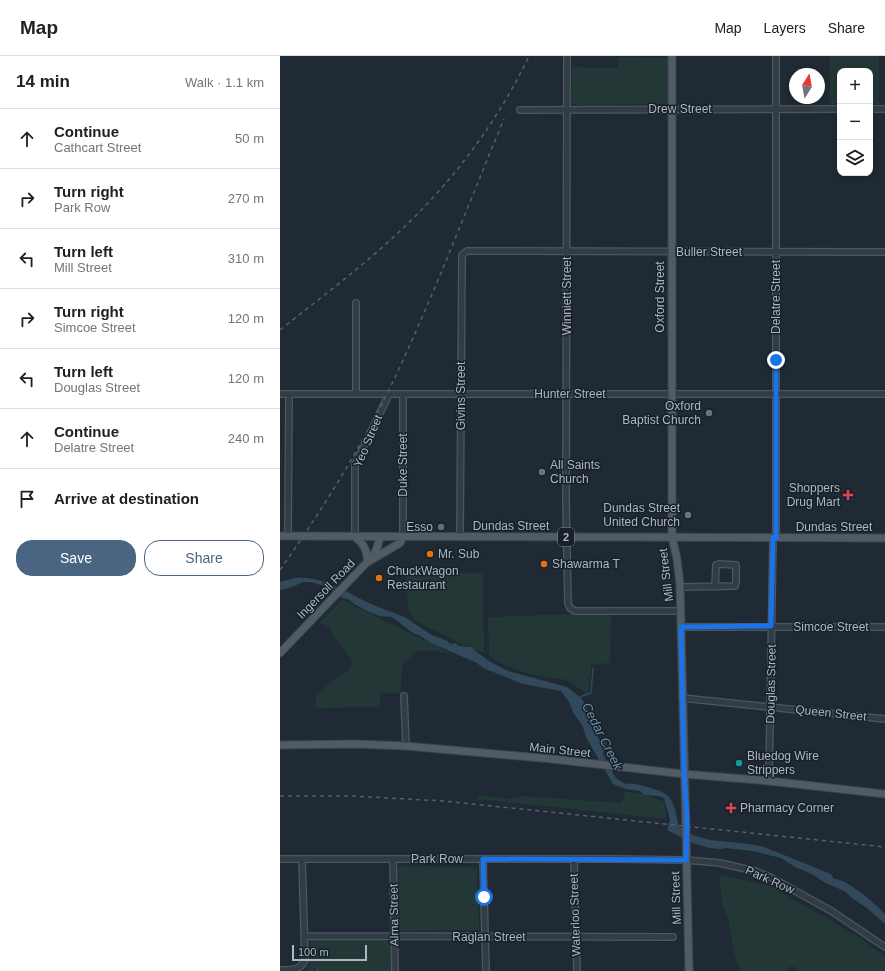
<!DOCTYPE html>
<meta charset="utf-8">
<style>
body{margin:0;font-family:Helvetica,sans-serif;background:#f2f2f2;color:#202124}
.controls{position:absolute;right:12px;top:12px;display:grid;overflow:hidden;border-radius:8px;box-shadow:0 2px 6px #0003}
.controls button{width:36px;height:36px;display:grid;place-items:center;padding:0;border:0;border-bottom:1px solid #e0e0e0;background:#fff;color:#202124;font:20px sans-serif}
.compass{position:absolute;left:509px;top:12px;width:36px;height:36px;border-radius:50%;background:#fff;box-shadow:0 2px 6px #0003;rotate:11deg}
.scale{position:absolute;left:12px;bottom:10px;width:75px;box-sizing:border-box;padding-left:4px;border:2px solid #acb7c2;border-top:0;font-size:11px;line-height:14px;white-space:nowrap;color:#acb7c2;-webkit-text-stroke:3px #182129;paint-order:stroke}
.stop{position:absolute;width:12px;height:12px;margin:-9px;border:3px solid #1a73e8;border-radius:50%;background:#fff}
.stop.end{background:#1a73e8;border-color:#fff;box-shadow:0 1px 4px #0008}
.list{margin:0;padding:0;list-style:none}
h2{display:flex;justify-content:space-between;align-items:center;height:52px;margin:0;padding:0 16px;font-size:17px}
h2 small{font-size:13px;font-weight:400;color:#757577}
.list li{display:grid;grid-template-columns:26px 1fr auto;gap:12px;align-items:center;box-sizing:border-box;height:60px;padding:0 16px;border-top:1px solid #e0e0e0}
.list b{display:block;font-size:15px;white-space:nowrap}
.list p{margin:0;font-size:13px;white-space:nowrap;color:#757577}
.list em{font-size:13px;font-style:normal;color:#757577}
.actions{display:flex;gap:8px;padding:12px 16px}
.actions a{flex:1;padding:9px 0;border:1px solid #4a6582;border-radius:16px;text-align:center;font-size:14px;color:#4a6582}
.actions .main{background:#4a6582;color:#fff}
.icon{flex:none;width:22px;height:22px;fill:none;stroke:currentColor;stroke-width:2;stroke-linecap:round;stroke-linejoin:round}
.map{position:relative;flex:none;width:605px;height:915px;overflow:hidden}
header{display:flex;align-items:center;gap:24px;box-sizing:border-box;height:56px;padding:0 20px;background:#fff;border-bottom:1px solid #e0e0e0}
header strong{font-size:19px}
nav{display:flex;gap:22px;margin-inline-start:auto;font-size:14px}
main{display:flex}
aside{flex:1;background:#fff}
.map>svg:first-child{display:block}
.green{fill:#223736}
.water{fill:#32485b}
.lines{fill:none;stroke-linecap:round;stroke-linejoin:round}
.stream{stroke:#32485b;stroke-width:1.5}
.minor-casing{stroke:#4d5760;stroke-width:8}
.major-casing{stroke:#3c454e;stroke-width:9}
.minor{stroke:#323c45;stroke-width:5.5}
.major{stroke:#505b65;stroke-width:7}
.rail{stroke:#54606c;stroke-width:1.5;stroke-dasharray:4 4;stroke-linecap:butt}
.route{stroke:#1a73e8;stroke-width:5}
.worship-dot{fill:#6b7280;stroke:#182129;stroke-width:1.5}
.health-dot{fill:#e0444e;stroke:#182129;stroke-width:1.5}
.service-dot{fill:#5c6f8a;stroke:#182129;stroke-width:1.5}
.food-dot{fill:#e8710a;stroke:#182129;stroke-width:1.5}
.culture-dot{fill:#0f9aa8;stroke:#182129;stroke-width:1.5}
.labels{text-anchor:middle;stroke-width:3;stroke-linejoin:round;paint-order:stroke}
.shield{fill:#182129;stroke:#808a94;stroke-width:1}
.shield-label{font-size:11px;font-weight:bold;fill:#acb7c2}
.street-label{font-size:12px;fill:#acb7c2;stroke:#182129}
.poi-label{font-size:12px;fill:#acb7c2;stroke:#182129;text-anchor:start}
.water-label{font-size:13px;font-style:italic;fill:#6d8ba6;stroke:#182129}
</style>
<header>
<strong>Map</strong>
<nav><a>Map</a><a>Layers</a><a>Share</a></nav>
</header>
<main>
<aside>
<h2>14 min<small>Walk · 1.1 km</small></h2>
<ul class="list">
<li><svg class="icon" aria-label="ahead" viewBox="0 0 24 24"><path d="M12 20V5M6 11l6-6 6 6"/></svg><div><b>Continue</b><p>Cathcart Street</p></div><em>50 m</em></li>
<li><svg class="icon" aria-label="right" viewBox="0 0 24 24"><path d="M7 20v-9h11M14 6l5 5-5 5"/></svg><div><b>Turn right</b><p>Park Row</p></div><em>270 m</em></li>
<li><svg class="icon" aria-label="left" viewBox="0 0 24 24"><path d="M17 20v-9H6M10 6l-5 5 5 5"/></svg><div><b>Turn left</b><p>Mill Street</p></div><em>310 m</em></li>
<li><svg class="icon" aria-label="right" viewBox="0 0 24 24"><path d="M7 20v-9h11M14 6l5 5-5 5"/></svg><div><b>Turn right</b><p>Simcoe Street</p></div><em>120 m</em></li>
<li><svg class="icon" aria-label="left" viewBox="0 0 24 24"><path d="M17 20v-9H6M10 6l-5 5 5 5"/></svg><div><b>Turn left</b><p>Douglas Street</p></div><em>120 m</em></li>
<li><svg class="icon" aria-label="ahead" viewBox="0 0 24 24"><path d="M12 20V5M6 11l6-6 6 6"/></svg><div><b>Continue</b><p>Delatre Street</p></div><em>240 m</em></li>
<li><svg class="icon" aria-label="arrive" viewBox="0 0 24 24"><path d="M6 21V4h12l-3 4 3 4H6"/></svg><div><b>Arrive at destination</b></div></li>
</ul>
<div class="actions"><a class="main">Save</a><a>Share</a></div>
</aside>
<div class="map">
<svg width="605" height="915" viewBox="0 0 605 915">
<rect width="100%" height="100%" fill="#1f2a34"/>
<!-- green -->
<path class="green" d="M 550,0 L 599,0 L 599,48 L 590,48 L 590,15 L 560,15 L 560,48 L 550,49 Z
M 338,1 L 388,2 L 388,42 L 386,48 L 297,49 L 293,48 L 291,44 L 292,11 L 338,12 Z
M 126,517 L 203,517 L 204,597 L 196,595 L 191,589 L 184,589 L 135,565 L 128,553 Z
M 62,544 L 173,598 L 153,595 L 136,595 L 122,609 L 121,637 L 101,637 L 99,651 L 35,652 L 36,639 C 41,635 45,630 50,626 C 61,617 69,620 72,604 L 53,580 L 50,572 L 48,570 L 39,567 Z
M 293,558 L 331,558 L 330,607 L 311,609 L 308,640 L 295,629 L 286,624 L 249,618 L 220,607 L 209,599 L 208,561 Z
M 346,735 L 368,740 L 385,746 L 386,763 L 197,743 L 198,739 L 232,743 L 244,740 L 341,747 Z
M 117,810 L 197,811 L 199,874 L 119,875 L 118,871 Z
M 439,818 L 490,830 L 576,879 L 605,900 L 605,915 L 518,915 C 515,909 509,909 506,915 L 460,915 L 455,901 L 448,863 L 442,846 Z
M 31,884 L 107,884 L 110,888 L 111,915 L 26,915 L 31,906 Z"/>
<!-- water -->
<path class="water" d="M 15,522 C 40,519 66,535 87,546 C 98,552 112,555 124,561 C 132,565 139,571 147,576 C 154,581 165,582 171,588 L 176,587 L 178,590 L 193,591 L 194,594 L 209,605 L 228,615 L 287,631 L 302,643 L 312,661 L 312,664 L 308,665 L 307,667 L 311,669 L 320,685 L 324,684 L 328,691 L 325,692 L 323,698 L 335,721 L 345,728 C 348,728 351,727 354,728 C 362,729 385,735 389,741 C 395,748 397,762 399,771 L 413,779 L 430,784 L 470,788 L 484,791 L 551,818 L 554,823 C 568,823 595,848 605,858 L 605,868 L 587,852 L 572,842 L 566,836 L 544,826 L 532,818 L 515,811 L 501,802 L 473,795 L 446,792 L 440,793 L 429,792 L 413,787 L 387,774 L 390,763 L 384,742 C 378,739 371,740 364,739 L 360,735 L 345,733 L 333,728 L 307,683 L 302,669 L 294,658 L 289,646 L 281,635 L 243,628 L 203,612 L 197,607 L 151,587 L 139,579 L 133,577 L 112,561 L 100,560 L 89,556 L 74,548 L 70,544 L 63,542 L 44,530 L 31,526 L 23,526 L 10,532 L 0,534 L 0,526 Z"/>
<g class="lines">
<!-- stream -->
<path class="stream" d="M 299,641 L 311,637 L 313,612
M 37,912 L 38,915"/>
<!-- minor casing -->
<g class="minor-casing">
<path id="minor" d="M 287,0 L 286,446 L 288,547 L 290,552 L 295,555 L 401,555
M 496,0 L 496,482
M 590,53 L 605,53
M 240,54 L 560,53
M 0,338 L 605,338
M 76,338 L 76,247
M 8,480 L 9,338
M 75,481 L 75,409 L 109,338
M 123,481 L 123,338
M 180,481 L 182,199 L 187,195 L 605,196
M 400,531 L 455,530 L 456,526 L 456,509 L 439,508 L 436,509 L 435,531
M 401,571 L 605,571
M 124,640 L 126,690
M 402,642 L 605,663
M 489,725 L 493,482
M 0,803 L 332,803 L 406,804 L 440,807 L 475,815 L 492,822 L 553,856 L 605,891
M 113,803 L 115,915
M 203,803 L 206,915
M 294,803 L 297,915
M 25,880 L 393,881
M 0,914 C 11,914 20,915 25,904 L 22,803"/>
</g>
<!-- major casing -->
<g class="major-casing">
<path id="major" d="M 392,0 L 392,481 L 397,503 L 400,528 C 404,657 406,786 409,915
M 0,480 L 605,482
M 75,481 C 85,489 86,493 88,506
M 91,504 L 120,487 L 123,481
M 0,597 L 93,500 L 97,492 L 100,481
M 0,689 L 77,688 L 126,690 L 272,703 L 404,718 L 489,725 L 605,738"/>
</g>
<!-- minor -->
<use href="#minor" class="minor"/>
<!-- major -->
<use href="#major" class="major"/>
<!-- rail -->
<path class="rail" d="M 0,274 C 41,241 84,210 122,173 C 174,124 218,65 249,0
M 0,514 C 40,457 77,398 108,336 C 151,247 186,154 224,63
M 0,740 L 71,740 L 164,745 L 605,791"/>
</g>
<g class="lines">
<!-- route -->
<path class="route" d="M 204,841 L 203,803 L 406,804 L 407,763 L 404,718 L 401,571 L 491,570 L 493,482 L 496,482 L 496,304"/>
</g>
<!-- markers -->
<g class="worship-dot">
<circle cx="429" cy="357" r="4"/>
<circle cx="262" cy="416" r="4"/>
<circle cx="408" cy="459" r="4"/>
</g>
<g class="health-dot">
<path d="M566 433h4v4h4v4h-4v4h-4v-4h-4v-4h4z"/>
<path d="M449 746h4v4h4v4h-4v4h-4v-4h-4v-4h4z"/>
</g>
<circle class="service-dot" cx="161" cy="471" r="4"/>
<g class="food-dot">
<circle cx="150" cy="498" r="4"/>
<circle cx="264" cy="508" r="4"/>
<circle cx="99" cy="522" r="4"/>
</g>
<circle class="culture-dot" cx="459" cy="707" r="4"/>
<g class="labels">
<!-- shield labels -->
<rect class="shield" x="278" y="472" width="16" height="18" rx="3"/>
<g class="shield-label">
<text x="286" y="485">2</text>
</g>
<!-- street labels -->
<g class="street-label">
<text x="400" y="57">Drew Street</text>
<text x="429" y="200">Buller Street</text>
<text transform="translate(287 240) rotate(-90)" y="4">Winniett Street</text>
<text transform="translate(380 241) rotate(-90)" y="4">Oxford Street</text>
<text transform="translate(496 241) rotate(-90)" y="4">Delatre Street</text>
<text x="290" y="342">Hunter Street</text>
<text transform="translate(181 340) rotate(-90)" y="4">Givins Street</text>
<text transform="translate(88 385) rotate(-67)" y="4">Yeo Street</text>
<text transform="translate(123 409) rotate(-90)" y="4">Duke Street</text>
<text x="231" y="474">Dundas Street</text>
<text x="554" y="475">Dundas Street</text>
<text transform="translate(386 519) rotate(-97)" y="4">Mill Street</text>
<text transform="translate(46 533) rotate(-46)" y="4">Ingersoll Road</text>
<text x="551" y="575">Simcoe Street</text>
<text transform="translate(491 628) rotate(-89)" y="4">Douglas Street</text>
<text transform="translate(551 657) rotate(6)" y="4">Queen Street</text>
<text transform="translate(280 694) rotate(6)" y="4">Main Street</text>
<text x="157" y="807">Park Row</text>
<text transform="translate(490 824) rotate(24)" y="4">Park Row</text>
<text transform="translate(396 842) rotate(-92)" y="4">Mill Street</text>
<text transform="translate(114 859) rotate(-91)" y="4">Alma Street</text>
<text transform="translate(295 859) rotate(-92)" y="4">Waterloo Street</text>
<text x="209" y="885">Raglan Street</text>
</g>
<!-- poi labels -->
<g class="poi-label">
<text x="421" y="354" text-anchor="end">Oxford<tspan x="421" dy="14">Baptist Church</tspan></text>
<text x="270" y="413">All Saints<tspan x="270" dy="14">Church</tspan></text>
<text x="560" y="436" text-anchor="end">Shoppers<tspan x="560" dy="14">Drug Mart</tspan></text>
<text x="400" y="456" text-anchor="end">Dundas Street<tspan x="400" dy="14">United Church</tspan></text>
<text x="153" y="475" text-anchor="end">Esso</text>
<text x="158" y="502">Mr. Sub</text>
<text x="272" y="512">Shawarma T</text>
<text x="107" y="519">ChuckWagon<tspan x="107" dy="14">Restaurant</tspan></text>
<text x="467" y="704">Bluedog Wire<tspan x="467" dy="14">Strippers</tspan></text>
<text x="460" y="756">Pharmacy Corner</text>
</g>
<!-- water labels -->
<g class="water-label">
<text transform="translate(323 680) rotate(63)" y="5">Cedar Creek</text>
</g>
</g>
</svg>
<div class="controls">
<button>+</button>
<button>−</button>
<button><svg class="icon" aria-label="layers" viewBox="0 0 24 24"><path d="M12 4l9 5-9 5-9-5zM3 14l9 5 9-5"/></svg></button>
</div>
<svg class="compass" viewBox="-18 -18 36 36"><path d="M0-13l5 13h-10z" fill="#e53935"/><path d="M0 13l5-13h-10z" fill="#757577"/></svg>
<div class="scale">100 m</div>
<div class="stop" style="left:204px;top:841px"></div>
<div class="stop end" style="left:496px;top:304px"></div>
</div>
</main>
